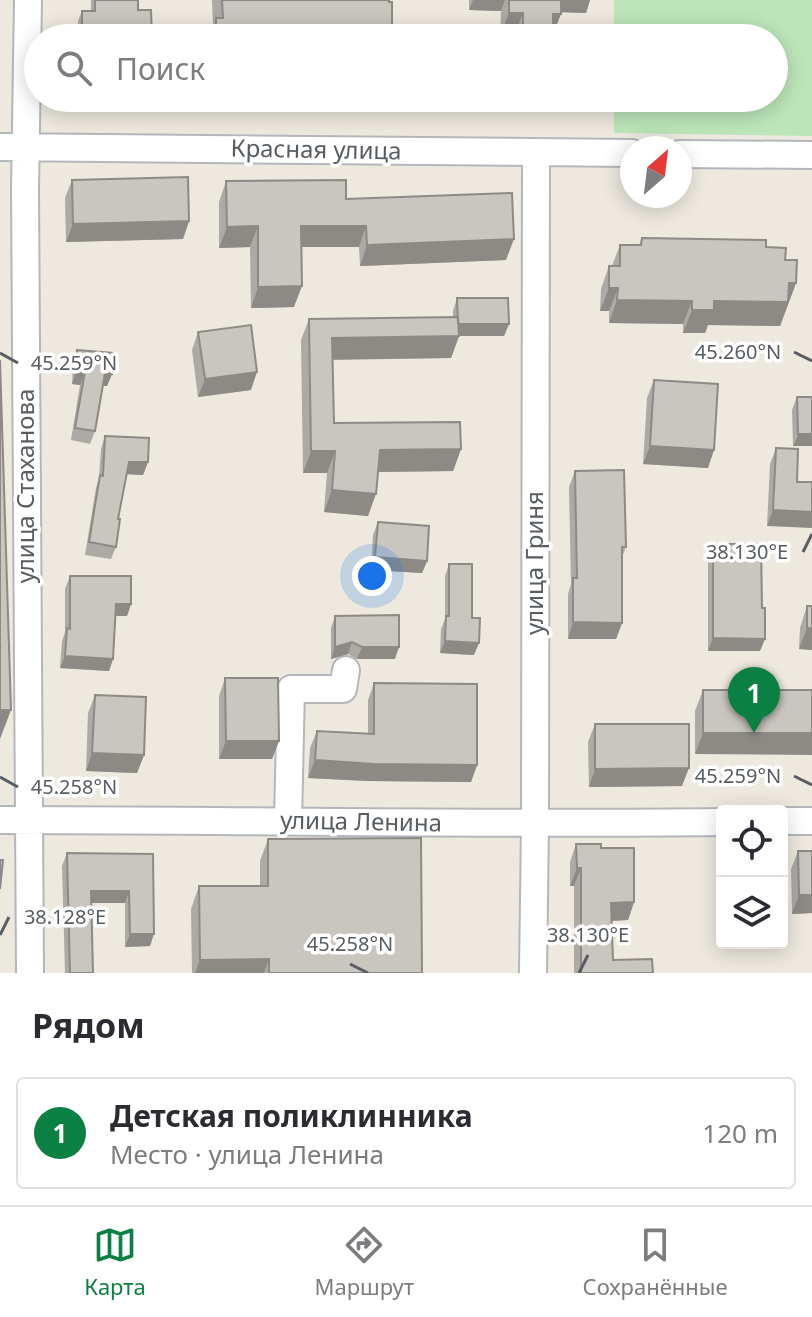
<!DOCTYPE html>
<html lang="ru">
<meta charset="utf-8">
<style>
body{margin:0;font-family:"Noto Sans",sans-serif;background:#f2f2f3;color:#2b2b33}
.controls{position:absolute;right:24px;bottom:24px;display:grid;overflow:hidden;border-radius:8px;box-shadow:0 4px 20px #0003}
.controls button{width:72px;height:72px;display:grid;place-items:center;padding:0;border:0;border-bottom:2px solid #e1e1e2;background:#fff;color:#2b2b33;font:40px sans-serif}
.compass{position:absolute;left:620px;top:136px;width:72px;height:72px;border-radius:50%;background:#fff;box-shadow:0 4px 20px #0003;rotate:28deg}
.you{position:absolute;left:372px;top:576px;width:28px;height:28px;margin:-20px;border:6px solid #fff;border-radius:50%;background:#1a73e8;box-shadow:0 0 0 12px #1a73e833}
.badge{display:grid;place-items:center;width:52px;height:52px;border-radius:50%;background:#0b8043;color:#fff;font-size:26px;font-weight:700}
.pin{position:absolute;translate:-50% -66px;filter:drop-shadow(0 2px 4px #0008)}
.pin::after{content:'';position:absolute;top:42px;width:28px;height:24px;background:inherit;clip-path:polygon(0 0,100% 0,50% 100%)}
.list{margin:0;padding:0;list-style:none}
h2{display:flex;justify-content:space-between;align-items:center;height:104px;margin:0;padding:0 32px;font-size:34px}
h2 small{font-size:26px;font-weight:400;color:#7c7c81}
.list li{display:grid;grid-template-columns:52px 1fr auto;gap:24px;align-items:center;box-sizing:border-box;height:112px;margin:0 16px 16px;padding:0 16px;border:2px solid #e1e1e2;border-radius:8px}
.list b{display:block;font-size:30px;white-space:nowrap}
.list p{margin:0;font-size:26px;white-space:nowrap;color:#7c7c81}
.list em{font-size:26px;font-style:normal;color:#7c7c81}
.icon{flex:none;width:44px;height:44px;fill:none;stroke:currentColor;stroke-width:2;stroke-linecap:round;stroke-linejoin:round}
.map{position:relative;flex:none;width:812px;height:973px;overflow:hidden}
.search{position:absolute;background:#fff;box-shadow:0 4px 20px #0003;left:24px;right:24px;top:24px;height:88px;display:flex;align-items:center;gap:20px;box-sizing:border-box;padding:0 28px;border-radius:44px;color:#7c7c81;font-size:30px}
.sheet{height:232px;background:#fff}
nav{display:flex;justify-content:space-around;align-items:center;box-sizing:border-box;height:112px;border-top:2px solid #e1e1e2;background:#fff;font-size:22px;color:#7c7c81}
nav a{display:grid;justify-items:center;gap:4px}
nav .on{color:#0b8043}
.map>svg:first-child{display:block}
.green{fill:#bce6ba}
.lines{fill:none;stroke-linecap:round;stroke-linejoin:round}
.minor-casing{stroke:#b3b7bb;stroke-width:30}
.minor{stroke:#fff;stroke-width:26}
.wall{fill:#ada9a4}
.shaded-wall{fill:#8d8a86}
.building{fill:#c9c5bf;stroke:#8d8a86;stroke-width:2}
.ticks{fill:none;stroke:#585d62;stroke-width:3}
.labels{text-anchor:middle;stroke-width:7;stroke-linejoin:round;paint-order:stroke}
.street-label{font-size:24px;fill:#585d62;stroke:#fff}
.ticks-label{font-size:20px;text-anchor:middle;fill:#585d62;stroke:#fff;stroke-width:7;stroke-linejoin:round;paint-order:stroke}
</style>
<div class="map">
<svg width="812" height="973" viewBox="0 0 812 973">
<rect width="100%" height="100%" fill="#ede9df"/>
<!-- green -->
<path class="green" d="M 614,0 L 812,0 L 812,136 L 614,133 L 614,98 L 774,98 L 774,38 L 614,38 Z"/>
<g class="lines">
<!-- minor casing -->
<g class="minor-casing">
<path id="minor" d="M 28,0 L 25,189 L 30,973
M 0,147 L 632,153
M 680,154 L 812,155
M 0,820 C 241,820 481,825 722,822
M 288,821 L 291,689 L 343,689 L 346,670
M 782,821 L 812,821
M 533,973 L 535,824 L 536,153"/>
</g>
<!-- minor -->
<use href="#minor" class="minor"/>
</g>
<!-- wall -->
<path class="wall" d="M 91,0 L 138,0 L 138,10 L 152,38 L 78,38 L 78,21 L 82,11 L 91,11 Z
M 212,0 L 389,0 L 392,38 L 209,38 L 213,26 Z
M 469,0 L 590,0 L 586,13 L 561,12 L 552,37 L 548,38 L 514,38 L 514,37 L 500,36 L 501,11 L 469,10 Z
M 72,180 L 189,221 L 183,239 L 66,242 L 65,198 Z
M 226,181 L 346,199 L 506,260 L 360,266 L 359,247 L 301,247 L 294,307 L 251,308 L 250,247 L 219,248 L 219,202 Z
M 642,238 L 766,247 L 785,260 L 796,283 L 780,326 L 708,325 L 705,333 L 683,333 L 683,324 L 609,323 L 609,311 L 600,311 L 601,289 L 609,266 L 612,266 L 620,245 L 639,245 Z
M 457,298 L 509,324 L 504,336 L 459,336 L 451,358 L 333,359 L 334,423 L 461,449 L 453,471 L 378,472 L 368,516 L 324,512 L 327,473 L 303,473 L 301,340 L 309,319 L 453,317 L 453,311 Z
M 198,332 L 251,390 L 198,397 L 192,350 Z
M 77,350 L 112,374 L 107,386 L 102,386 L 95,431 L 90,444 L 71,440 L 80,385 L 72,384 L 73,363 Z
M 654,380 L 708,468 L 643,464 L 647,398 Z
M 797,397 L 812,397 L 793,446 L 792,410 Z
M 105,436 L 148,462 L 143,475 L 126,474 L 118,519 L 116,547 L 111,559 L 85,555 L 96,488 L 99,478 L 101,449 Z
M 776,448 L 797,482 L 767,526 L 770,464 Z
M 575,471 L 626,547 L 622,557 L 622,623 L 616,639 L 568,639 L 568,594 L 571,584 L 569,487 Z
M 378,522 L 427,561 L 422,573 L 371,570 L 373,535 Z
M 713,544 L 760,651 L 708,651 L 708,556 Z
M 449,564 L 472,618 L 474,655 L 440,653 L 441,629 L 445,619 L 445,576 Z
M 70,576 L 131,604 L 127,616 L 116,616 L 113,659 L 109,671 L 60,668 L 62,641 L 65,632 L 65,589 Z
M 807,606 L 812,606 L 812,650 L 799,649 L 800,628 Z
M 335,616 L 395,659 L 357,659 L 348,654 L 331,659 L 331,628 Z
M 225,678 L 279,741 L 272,759 L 219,759 L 219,696 Z
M 374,683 L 477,765 L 471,782 L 368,781 L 308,778 L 310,748 L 317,731 L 368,734 L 368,700 Z
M 703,690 L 812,690 L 695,754 L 695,711 Z
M 95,695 L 144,755 L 137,773 L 86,771 L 88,713 Z
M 595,724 L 682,786 L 589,787 L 588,742 Z
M 268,839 L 422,973 L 192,973 L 191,909 L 199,886 L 260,886 L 260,861 Z
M 576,844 L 601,848 L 634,902 L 628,920 L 612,921 L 613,960 L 653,973 L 574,973 L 574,886 L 570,886 L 570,862 Z
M 798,851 L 812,851 L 812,913 L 792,914 L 791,869 Z
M 67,853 L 153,854 L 150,946 L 125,947 L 125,903 L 92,903 L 93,973 L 65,973 L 62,866 Z"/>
<!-- shaded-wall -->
<path class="shaded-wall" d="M 473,0 L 505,0 L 501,11 L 469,10 Z
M 557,0 L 590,0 L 586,13 L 553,12 Z
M 509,13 L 523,13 L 514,37 L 500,36 Z
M 553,14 L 561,14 L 552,37 L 518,38 L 523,25 Z
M 189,221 L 183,239 L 66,242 L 73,224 Z
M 258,226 L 250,247 L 219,248 L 227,227 Z
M 301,226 L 366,226 L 359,247 L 294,247 Z
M 514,239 L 506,260 L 360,266 L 367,245 Z
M 789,283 L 796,283 L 780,326 L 708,325 L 705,333 L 683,333 L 692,310 L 714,301 Z
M 302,286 L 294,307 L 251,308 L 258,287 Z
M 609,288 L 618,288 L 609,311 L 600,311 Z
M 617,300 L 692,301 L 683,324 L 609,323 Z
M 457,324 L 509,324 L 504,336 L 459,336 L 451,358 L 324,360 L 332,338 Z
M 76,372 L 85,372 L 80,385 L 72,384 Z
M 257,372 L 251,390 L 198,397 L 205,379 Z
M 105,373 L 112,374 L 107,386 L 100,386 Z
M 798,434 L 812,434 L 812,446 L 793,446 Z
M 650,446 L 714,450 L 708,468 L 643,464 Z
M 461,449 L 453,471 L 372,472 L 380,450 Z
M 311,451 L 335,451 L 327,473 L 303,473 Z
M 129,462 L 148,462 L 143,475 L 124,474 Z
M 332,490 L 376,494 L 368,516 L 324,512 Z
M 773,510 L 812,512 L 812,528 L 767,526 Z
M 375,557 L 427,561 L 422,573 L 371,570 Z
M 116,604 L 131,604 L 127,616 L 112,616 Z
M 573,622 L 622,623 L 616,639 L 568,639 Z
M 807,628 L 812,628 L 812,650 L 799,649 Z
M 713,638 L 765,639 L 760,651 L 708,651 Z
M 445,641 L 479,643 L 474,655 L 440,653 Z
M 352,642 L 348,654 L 331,659 L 335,647 Z
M 362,647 L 399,647 L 395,659 L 357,659 Z
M 65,656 L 113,659 L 109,671 L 60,668 Z
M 0,710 L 11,710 L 0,739 Z
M 703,733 L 812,733 L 812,755 L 695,754 Z
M 226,741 L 279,741 L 272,759 L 219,759 Z
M 92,753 L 144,755 L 137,773 L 86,771 Z
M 315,760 L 477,765 L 471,782 L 368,781 L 308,778 Z
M 689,768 L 682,786 L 589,787 L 595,769 Z
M 577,868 L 581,868 L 574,886 L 570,886 Z
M 91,891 L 129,891 L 125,903 L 87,903 Z
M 799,895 L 812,895 L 812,913 L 792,914 Z
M 634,902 L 628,920 L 605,921 L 611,903 Z
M 130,934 L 154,934 L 150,946 L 125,947 Z
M 269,959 L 264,973 L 195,973 L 200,960 Z"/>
<!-- building -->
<path class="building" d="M 95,0 L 138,0 L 138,10 L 151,10 L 152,38 L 82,38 L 82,11 L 95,11 Z
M 222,0 L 389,0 L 389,2 L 392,2 L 392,38 L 216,38 L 216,18 L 223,18 Z
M 509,0 L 561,0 L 561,14 L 553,14 L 553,26 L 523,25 L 523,13 L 509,13 Z
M 188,177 L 189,221 L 73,224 L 72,180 Z
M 346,180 L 346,199 L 512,193 L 514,239 L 367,245 L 366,226 L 301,226 L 302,286 L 258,287 L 258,226 L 227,227 L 226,181 Z
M 642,238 L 766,240 L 766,247 L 786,248 L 785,260 L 797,260 L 796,283 L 789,283 L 788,302 L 714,301 L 714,310 L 692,310 L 692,301 L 617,300 L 618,288 L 609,288 L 609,266 L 620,266 L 620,245 L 641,245 Z
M 457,298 L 508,298 L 509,324 L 458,324 Z
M 458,317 L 459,336 L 332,338 L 334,423 L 460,422 L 461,449 L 380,450 L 376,494 L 332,490 L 335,451 L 311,451 L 309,319 Z
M 251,325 L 257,372 L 205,379 L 198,332 Z
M 77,350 L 113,353 L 112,374 L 105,373 L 95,431 L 75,428 L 85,372 L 76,372 Z
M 0,360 L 11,710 L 0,710 Z
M 654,380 L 718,384 L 714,450 L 650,446 Z
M 797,397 L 812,397 L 812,434 L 798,434 Z
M 105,436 L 149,438 L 148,462 L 129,462 L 118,519 L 120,519 L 116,547 L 89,542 L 100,475 L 103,476 Z
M 776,448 L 798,449 L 797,482 L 812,482 L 812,512 L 773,510 Z
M 624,470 L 626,547 L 622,547 L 622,623 L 573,622 L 573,578 L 577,578 L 575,471 Z
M 378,522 L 429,526 L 427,561 L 375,557 Z
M 713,544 L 761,544 L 762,608 L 765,608 L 765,639 L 713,638 Z
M 449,564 L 472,564 L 472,618 L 480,618 L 479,643 L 445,641 L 446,616 L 449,616 Z
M 70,576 L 131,576 L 131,604 L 116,604 L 113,659 L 65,656 L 67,628 L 70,629 Z
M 807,606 L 812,606 L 812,628 L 807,628 Z
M 399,615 L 399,647 L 362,647 L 352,642 L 335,647 L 335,616 Z
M 225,678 L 278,678 L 279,741 L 226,741 Z
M 374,683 L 477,684 L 477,765 L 374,764 L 315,760 L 317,731 L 374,734 Z
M 703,690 L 812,690 L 812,733 L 703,733 Z
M 95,695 L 146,697 L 144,755 L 92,753 Z
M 595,724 L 689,724 L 689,768 L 595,769 Z
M 421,838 L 422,973 L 269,973 L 269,959 L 200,960 L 199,886 L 268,886 L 268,839 Z
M 576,844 L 601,844 L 601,848 L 634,848 L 634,902 L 611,903 L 613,960 L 652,959 L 653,973 L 581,973 L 581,868 L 577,868 Z
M 798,851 L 812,851 L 812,895 L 799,895 Z
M 67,853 L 153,854 L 154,934 L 130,934 L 129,891 L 91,891 L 93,973 L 70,973 Z
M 0,860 L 3,860 L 0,889 Z"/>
<!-- ticks -->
<path class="ticks" d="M 794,352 L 812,361M 0,353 L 18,363M 803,552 L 812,534M 794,776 L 812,785M 0,777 L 18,787M 0,935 L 9,917M 350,964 L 368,973M 579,973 L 588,955"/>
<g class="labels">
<!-- street labels -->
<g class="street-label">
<text transform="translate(316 150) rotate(1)" y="8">Красная улица</text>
<text transform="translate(26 486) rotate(-90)" y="8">улица Стаханова</text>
<text transform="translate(535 563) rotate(-90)" y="8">улица Гриня</text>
<text transform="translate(361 822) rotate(1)" y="8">улица Ленина</text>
</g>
</g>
<g class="ticks-label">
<text x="738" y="359">45.260°N</text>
<text x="74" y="370">45.259°N</text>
<text x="747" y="559">38.130°E</text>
<text x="738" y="783">45.259°N</text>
<text x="74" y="794">45.258°N</text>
<text x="65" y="924">38.128°E</text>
<text x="588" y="942">38.130°E</text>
<text x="350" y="951">45.258°N</text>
</g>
</svg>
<div class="controls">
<button><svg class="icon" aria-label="locate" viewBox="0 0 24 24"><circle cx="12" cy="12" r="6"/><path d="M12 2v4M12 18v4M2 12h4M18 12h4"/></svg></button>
<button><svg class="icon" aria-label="layers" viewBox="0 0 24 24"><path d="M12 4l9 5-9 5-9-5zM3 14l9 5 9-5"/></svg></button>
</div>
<svg class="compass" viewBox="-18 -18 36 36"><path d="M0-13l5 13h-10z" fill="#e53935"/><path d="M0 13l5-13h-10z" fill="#7c7c81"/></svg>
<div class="you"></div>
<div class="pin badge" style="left:754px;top:733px">1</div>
<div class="search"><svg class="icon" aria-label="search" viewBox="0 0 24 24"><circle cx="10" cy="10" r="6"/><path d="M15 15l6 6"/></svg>Поиск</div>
</div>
<section class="sheet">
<h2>Рядом<small></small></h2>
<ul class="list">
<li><span class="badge">1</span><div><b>Детская поликлинника</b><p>Место · улица Ленина</p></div><em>120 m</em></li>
</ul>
</section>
<nav>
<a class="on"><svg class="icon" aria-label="map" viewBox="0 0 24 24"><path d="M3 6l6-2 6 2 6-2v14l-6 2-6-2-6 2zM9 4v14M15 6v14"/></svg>Карта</a>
<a><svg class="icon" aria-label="directions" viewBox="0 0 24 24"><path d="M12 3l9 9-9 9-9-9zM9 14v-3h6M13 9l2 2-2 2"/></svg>Маршрут</a>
<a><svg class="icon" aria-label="saved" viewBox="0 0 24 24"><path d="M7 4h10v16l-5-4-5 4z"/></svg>Сохранённые</a>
</nav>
